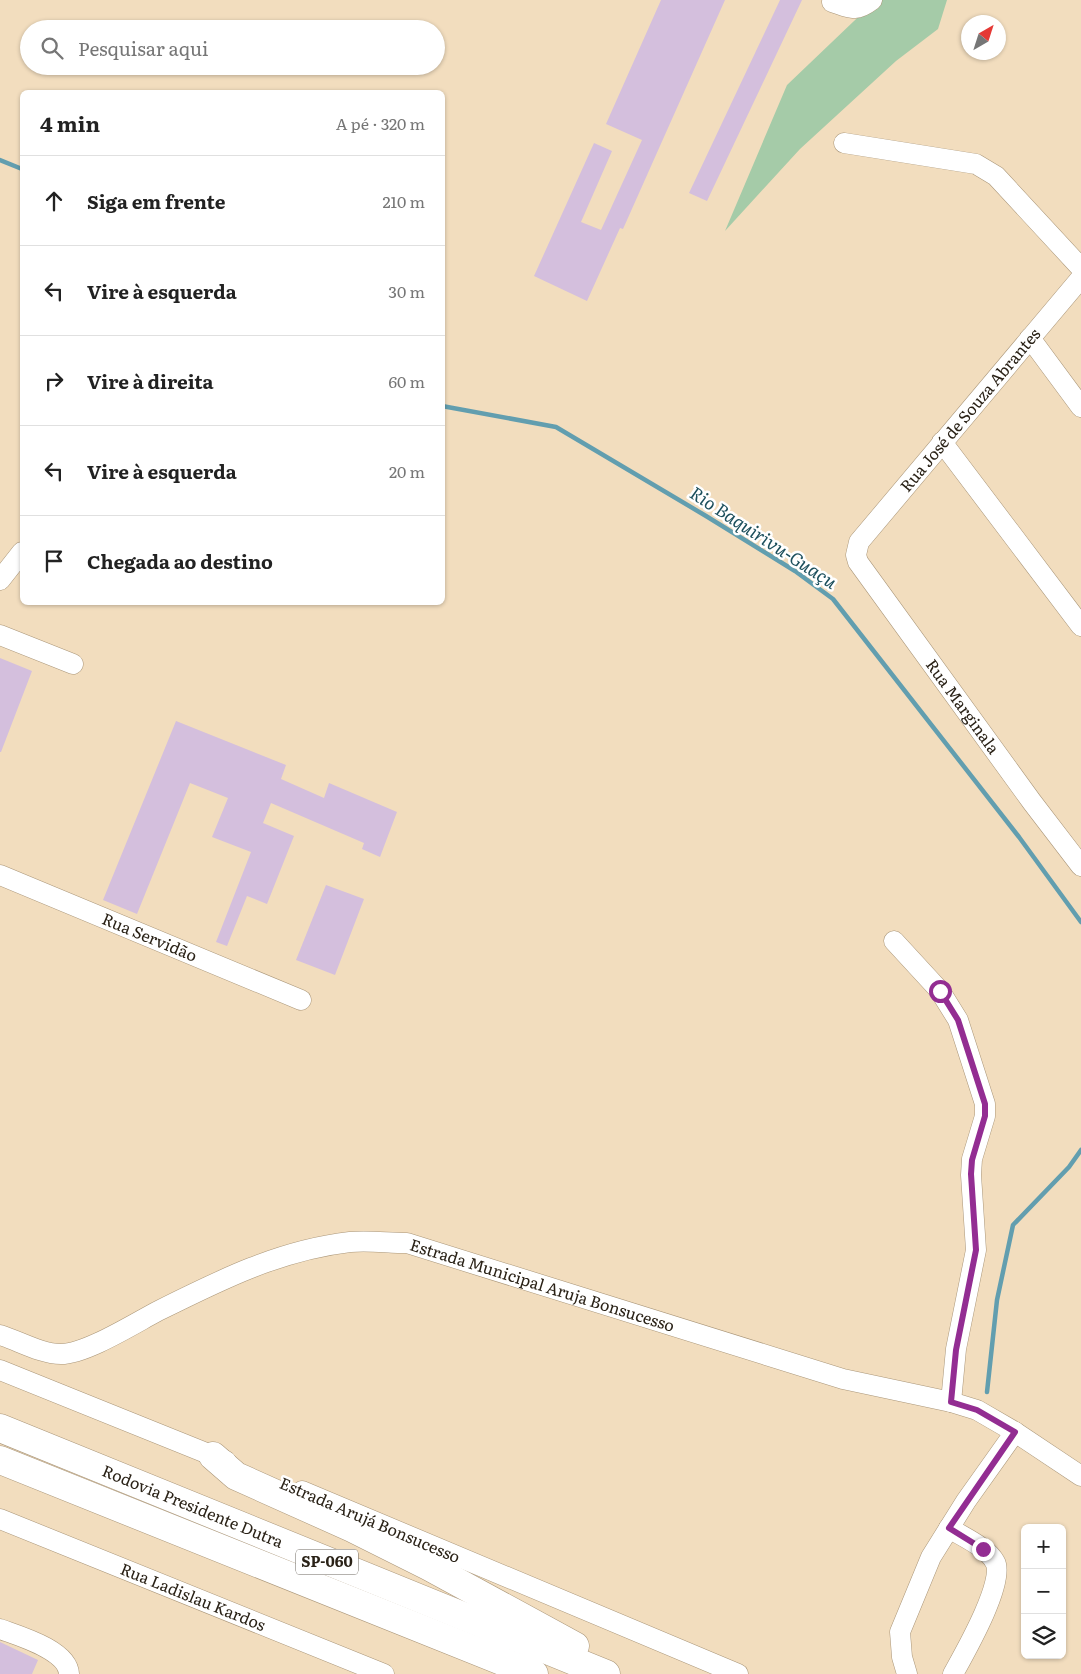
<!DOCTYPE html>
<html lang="pt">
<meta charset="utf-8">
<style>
body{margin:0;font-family:Literata,serif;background:#f6f6f6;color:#222}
.controls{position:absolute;right:15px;bottom:15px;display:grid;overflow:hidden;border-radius:8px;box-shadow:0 1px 4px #0004}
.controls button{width:45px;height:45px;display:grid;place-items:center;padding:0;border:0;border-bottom:1px solid #e0e0e0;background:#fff;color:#222;font:25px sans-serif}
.compass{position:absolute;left:961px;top:15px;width:45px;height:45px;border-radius:50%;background:#fff;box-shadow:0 1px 4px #0004;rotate:39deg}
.stop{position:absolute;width:15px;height:15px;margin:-11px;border:4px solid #932d92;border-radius:50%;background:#fff}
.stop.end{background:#932d92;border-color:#fff;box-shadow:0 1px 5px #0008}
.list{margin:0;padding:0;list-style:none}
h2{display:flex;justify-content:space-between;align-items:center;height:65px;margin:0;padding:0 20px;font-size:21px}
h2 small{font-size:16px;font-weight:400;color:#767676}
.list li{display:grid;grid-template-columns:32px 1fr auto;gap:15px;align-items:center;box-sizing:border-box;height:90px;padding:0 20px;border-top:1px solid #e0e0e0}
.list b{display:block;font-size:19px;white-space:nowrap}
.list em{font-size:16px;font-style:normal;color:#767676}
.icon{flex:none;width:28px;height:28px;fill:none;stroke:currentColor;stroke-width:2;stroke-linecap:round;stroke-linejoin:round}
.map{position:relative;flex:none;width:1081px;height:1674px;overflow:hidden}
.search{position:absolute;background:#fff;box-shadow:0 1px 4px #0004;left:20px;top:20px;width:425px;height:55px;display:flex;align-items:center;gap:12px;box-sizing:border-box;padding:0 18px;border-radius:28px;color:#767676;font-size:19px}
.panel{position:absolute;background:#fff;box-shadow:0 1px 4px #0004;left:20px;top:90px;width:425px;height:515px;border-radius:8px}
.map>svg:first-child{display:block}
.green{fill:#a5cba8}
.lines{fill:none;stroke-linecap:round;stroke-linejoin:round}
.stream{stroke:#629eaf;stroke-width:4.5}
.building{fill:#d4bfdd}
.minor-casing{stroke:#aa9679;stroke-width:21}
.highway-casing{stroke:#aa9679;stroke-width:29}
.minor{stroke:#fff;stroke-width:20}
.highway{stroke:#fff;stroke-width:28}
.route{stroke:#932d92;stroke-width:6}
.labels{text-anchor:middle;stroke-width:5;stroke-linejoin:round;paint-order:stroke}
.shield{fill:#fff;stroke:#6a645d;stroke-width:1}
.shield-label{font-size:15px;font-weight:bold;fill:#2a2217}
.street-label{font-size:16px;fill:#2a2217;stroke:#fff}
.water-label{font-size:18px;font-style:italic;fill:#1c4f5c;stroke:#fff}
</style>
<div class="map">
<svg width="1081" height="1674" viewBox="0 0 1081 1674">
<rect width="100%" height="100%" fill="#f2ddbe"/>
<!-- green -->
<path class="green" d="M 876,0 L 947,0 L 938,29 L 896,61 L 800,149 L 725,231 L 787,85 Z"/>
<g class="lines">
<!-- stream -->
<path class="stream" d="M 0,160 L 22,169
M 442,406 L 556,427 L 706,516 L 795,571 L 833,599 L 1019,837 L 1081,922
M 987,1392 L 997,1300 L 1013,1225 L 1069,1167 L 1081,1150"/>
</g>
<!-- building -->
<path class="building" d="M 661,0 L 725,0 L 623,229 L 620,228 L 587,301 L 534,276 L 594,143 L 612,151 L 581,222 L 601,230 L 642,140 L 606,124 Z
M 780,0 L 802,0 L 707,201 L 689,193 Z
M 0,658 L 32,671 L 1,752 L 0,752 Z
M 176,721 L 286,765 L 281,779 L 324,798 L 329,783 L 397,812 L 380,857 L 362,849 L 364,843 L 271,803 L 263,823 L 294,836 L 267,904 L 247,896 L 227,946 L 216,942 L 251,852 L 212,837 L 228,798 L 190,783 L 137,914 L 103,900 Z
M 326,885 L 364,899 L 335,975 L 296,960 Z
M 0,1642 L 38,1660 L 32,1674 L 0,1674 Z"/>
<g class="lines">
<!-- minor casing -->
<g class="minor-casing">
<g id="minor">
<path d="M 832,2 C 850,8 855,13 872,0"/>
<path d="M 844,143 L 976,164 L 996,176 L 1081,268"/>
<path id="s1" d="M 1081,278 L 859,542 L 856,555 L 858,562 L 1032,802 L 1081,866"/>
<path d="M 1030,338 L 1081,407"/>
<path d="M 942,442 L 1081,626"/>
<path d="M 0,580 L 22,552"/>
<path d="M 0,635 L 73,664"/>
<path id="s2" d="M 0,875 L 301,1000"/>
<path d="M 894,941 L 940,991 L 958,1020 L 985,1104 L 985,1116 L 972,1159 L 971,1175 L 976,1250 L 956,1349 L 951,1402"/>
<path id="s3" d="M 0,1335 C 19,1341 41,1354 61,1354 C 86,1354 135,1323 158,1311 C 220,1280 280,1250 350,1242 C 368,1240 388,1243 407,1243 L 843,1379 L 951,1402 L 977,1410 L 1015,1432 L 1081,1476"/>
<path d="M 0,1370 L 226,1461"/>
<path d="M 302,1491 L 738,1674"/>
<path id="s4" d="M 0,1519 L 384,1674"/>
<path d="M 949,1528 C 963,1537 987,1547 995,1562 C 1006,1581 964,1654 953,1674"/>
<path d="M 0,1629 C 19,1636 68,1650 69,1674"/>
<path d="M 907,1674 L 902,1657 L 900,1632 L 931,1557 L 966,1501 L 1015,1432"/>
</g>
</g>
<!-- highway casing -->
<g class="highway-casing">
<g id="highway">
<path id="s5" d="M 0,1428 L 606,1674"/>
<path d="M 213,1456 L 236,1476 L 352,1528 L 428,1566 L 575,1646"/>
<path d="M 0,1460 L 534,1674"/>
</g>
</g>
<!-- minor -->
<use href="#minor" class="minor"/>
<!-- highway -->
<use href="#highway" class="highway"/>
</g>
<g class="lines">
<!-- route -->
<path class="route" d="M 940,991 L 958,1020 L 985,1104 L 985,1116 L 972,1160 L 971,1174 L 976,1250 L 956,1350 L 951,1402 L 977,1410 L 1015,1432 L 949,1528 L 983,1549"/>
</g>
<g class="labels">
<!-- shield labels -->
<rect class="shield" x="296" y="1549.5" width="62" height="25" rx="4"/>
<g class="shield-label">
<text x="327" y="1567">SP-060</text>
</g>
<!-- street labels -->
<g class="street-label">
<text transform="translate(970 410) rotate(-50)" y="6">Rua José de Souza Abrantes</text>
<text dy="6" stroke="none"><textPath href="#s1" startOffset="544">Rua Marginala</textPath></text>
<text dy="6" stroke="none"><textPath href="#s2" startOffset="162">Rua Servidão</textPath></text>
<text dy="6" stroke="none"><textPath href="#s3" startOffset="575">Estrada Municipal Aruja Bonsucesso</textPath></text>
<text dy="6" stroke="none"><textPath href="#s5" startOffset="208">Rodovia Presidente Dutra</textPath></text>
<text transform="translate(370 1520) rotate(23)" y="6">Estrada Arujá Bonsucesso</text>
<text dy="6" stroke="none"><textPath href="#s4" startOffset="208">Rua Ladislau Kardos</textPath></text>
</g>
<!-- water labels -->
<g class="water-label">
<text transform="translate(763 538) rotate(33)" y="6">Rio Baquirivu-Guaçu</text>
</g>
</g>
</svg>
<div class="controls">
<button>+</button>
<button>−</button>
<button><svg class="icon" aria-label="layers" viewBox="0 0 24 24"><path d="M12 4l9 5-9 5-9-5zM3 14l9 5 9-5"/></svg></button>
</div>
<svg class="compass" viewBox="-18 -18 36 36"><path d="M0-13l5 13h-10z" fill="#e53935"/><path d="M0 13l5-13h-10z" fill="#767676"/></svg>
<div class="stop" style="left:940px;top:991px"></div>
<div class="stop end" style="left:983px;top:1549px"></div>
<div class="search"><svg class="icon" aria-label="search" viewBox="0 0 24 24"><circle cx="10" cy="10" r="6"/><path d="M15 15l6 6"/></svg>Pesquisar aqui</div>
<section class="panel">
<h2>4 min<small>A pé · 320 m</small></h2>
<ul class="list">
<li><svg class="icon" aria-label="ahead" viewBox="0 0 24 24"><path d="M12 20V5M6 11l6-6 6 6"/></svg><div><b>Siga em frente</b></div><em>210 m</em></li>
<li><svg class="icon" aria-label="left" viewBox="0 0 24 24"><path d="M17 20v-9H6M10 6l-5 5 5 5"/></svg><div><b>Vire à esquerda</b></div><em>30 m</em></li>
<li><svg class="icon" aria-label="right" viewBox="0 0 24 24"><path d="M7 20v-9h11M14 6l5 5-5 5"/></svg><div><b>Vire à direita</b></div><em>60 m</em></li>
<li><svg class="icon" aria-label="left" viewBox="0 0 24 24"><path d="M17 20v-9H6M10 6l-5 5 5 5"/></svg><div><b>Vire à esquerda</b></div><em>20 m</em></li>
<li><svg class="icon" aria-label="arrive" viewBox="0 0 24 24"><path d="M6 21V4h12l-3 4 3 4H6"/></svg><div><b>Chegada ao destino</b></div></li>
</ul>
</section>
</div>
